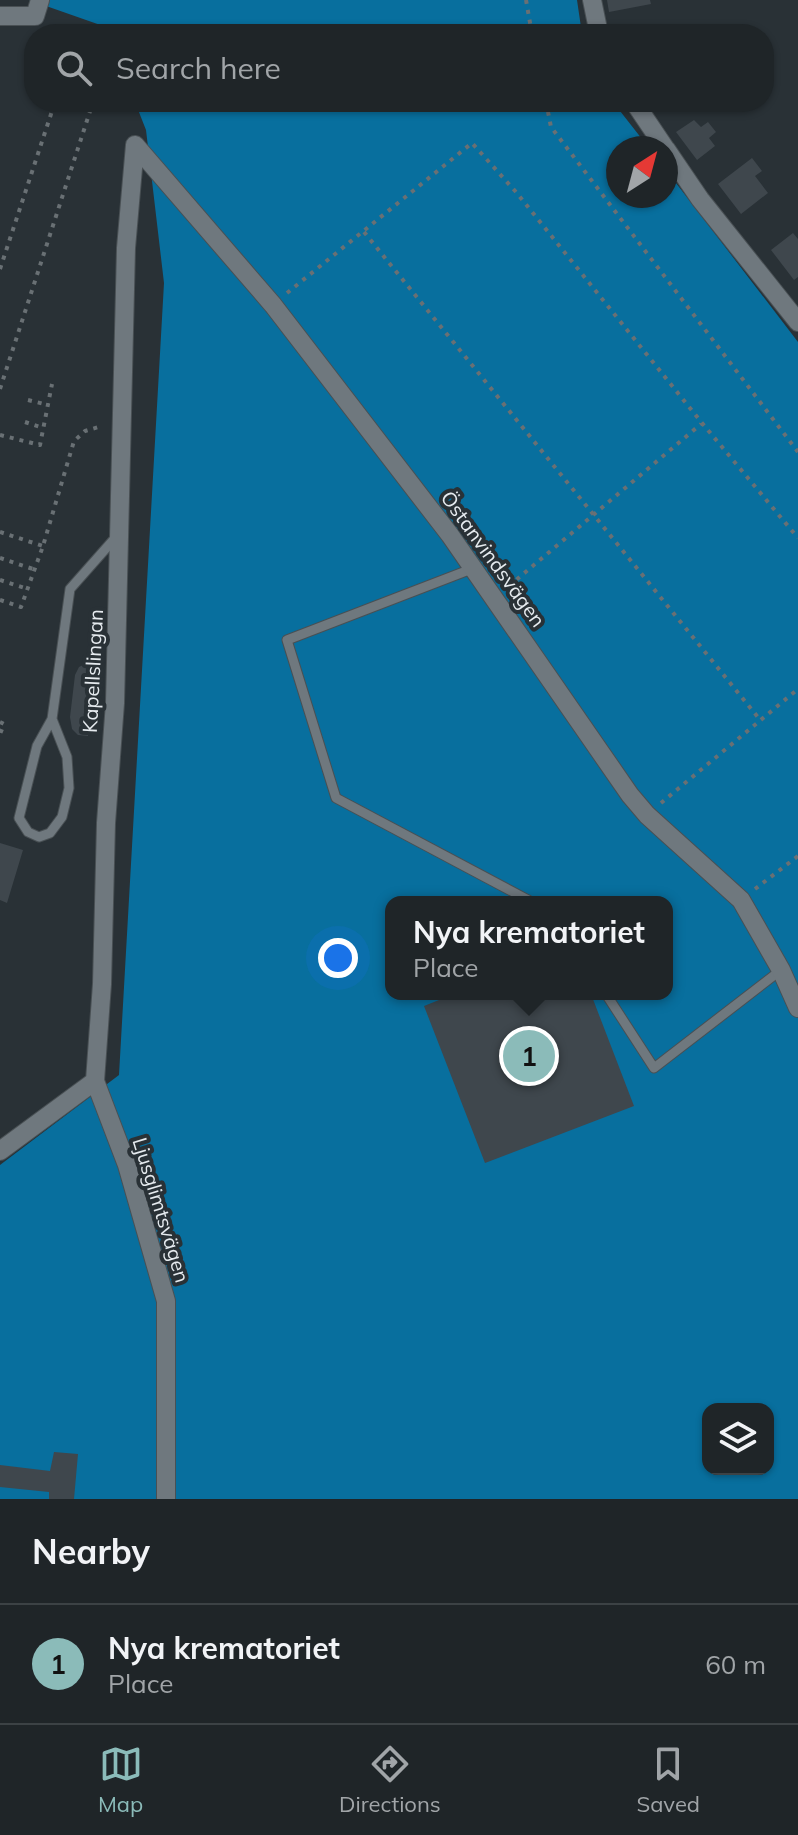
<!DOCTYPE html>
<meta charset="utf-8">
<style>
body{margin:0;font-family:Mulish,sans-serif;background:#2c3134;color:#f1f3f6}
.controls{position:absolute;right:24px;bottom:24px;display:grid;overflow:hidden;border-radius:16px;box-shadow:0 2px 6px #0004}
.controls button{width:72px;height:72px;display:grid;place-items:center;padding:0;border:0;border-bottom:2px solid #3c4245;background:#1f2528;color:#f1f3f6;font:40px sans-serif}
.compass{position:absolute;left:606px;top:136px;width:72px;height:72px;border-radius:50%;background:#1f2528;box-shadow:0 2px 6px #0004;rotate:36deg}
.you{position:absolute;left:338px;top:958px;width:28px;height:28px;margin:-20px;border:6px solid #fff;border-radius:50%;background:#1a73e8;box-shadow:0 0 0 12px #1a73e833}
.badge{display:grid;place-items:center;width:52px;height:52px;border-radius:50%;background:#8bbbb9;color:#111;font-size:26px;font-weight:700}
.pin{position:absolute;translate:-50% -50%;border:4px solid #fff;box-shadow:0 2px 8px #0006}
.popup{position:absolute;left:385px;top:896px;width:288px;height:104px;box-sizing:border-box;display:grid;place-content:center;border-radius:16px;background:#1f2528;filter:drop-shadow(0 2px 6px #0005);font-size:26px;white-space:nowrap;color:#a1a5a8}
.popup b{font-size:30px;color:#f1f3f6}
.popup::after{content:'';position:absolute;left:50%;top:100%;margin-left:-16px;border:16px solid transparent;border-top-color:#1f2528}
.list{margin:0;padding:0;list-style:none}
h2{display:flex;justify-content:space-between;align-items:center;height:104px;margin:0;padding:0 32px;font-size:34px}
h2 small{font-size:26px;font-weight:400;color:#a1a5a8}
.list li{display:grid;grid-template-columns:52px 1fr auto;gap:24px;align-items:center;box-sizing:border-box;height:120px;padding:0 32px;border-top:2px solid #3c4245}
.list b{display:block;font-size:30px;white-space:nowrap}
.list p{margin:0;font-size:26px;white-space:nowrap;color:#a1a5a8}
.list em{font-size:26px;font-style:normal;color:#a1a5a8}
.icon{flex:none;width:44px;height:44px;fill:none;stroke:currentColor;stroke-width:2;stroke-linecap:round;stroke-linejoin:round}
.map{position:relative;flex:none;width:798px;height:1499px;overflow:hidden}
.search{position:absolute;background:#1f2528;box-shadow:0 2px 6px #0004;left:24px;right:24px;top:24px;height:88px;display:flex;align-items:center;gap:20px;box-sizing:border-box;padding:0 28px;border-radius:32px;color:#a1a5a8;font-size:30px}
.sheet{height:224px;background:#1f2528}
nav{display:flex;justify-content:space-around;align-items:center;box-sizing:border-box;height:112px;border-top:2px solid #3c4245;background:#1f2528;font-size:22px;color:#a1a5a8}
nav a{display:grid;justify-items:center;gap:4px}
nav .on{color:#8bbbb9}
.map>svg:first-child{display:block}
.forest{fill:#086f9e;fill-rule:evenodd}
.building{fill:#3f474d}
.lines{fill:none;stroke-linecap:round;stroke-linejoin:round}
.service-casing{stroke:#495054;stroke-width:11}
.minor-casing{stroke:#495054;stroke-width:20}
.path{stroke:#697074;stroke-width:4;stroke-dasharray:4 6;stroke-linecap:butt}
.service{stroke:#6f787e;stroke-width:9}
.minor{stroke:#6f787e;stroke-width:18}
.labels{text-anchor:middle;stroke-width:8;stroke-linejoin:round;paint-order:stroke}
.street-label{font-size:20px;fill:#e6ebef;stroke:#293136}
</style>
<div class="map">
<svg width="798" height="1499" viewBox="0 0 798 1499">
<rect width="100%" height="100%" fill="#293136"/>
<!-- forest -->
<path class="forest" d="M 29,0 L 577,0 L 582,34 L 109,34 L 106,27 Z
M 135,102 L 613,102 L 649,148 L 618,148 L 618,196 L 666,196 L 666,170 L 798,342 L 798,1499 L 0,1499 L 0,1165 L 119,1075 L 164,283 L 146,130 ZM 391,902 L 667,902 L 667,994 L 391,994 ZM 708,1409 L 768,1409 L 768,1469 L 708,1469 Z"/>
<!-- building -->
<path class="building" d="M 607,0 L 650,0 L 651,4 L 609,12 Z
M 694,120 L 701,127 L 708,122 L 716,132 L 709,138 L 715,146 L 697,160 L 676,132 Z
M 752,158 L 762,171 L 755,176 L 768,193 L 741,214 L 718,184 Z
M 793,233 L 798,239 L 798,277 L 794,280 L 771,250 Z
M 85,664 L 91,669 L 93,677 L 88,736 L 78,735 L 72,729 L 70,717 L 75,675 L 79,667 Z
M 0,843 L 23,850 L 7,903 L 0,900 Z
M 454,994 L 591,994 L 634,1106 L 485,1163 L 424,1006 Z
M 54,1452 L 78,1454 L 74,1499 L 49,1499 L 49,1492 L 0,1487 L 0,1465 L 50,1471 Z"/>
<g class="lines">
<!-- service casing -->
<g class="service-casing">
<path id="service" d="M 474,568 L 287,640 L 336,798 L 532,902
M 52,719 L 37,746 L 19,818 L 28,832 L 39,837 L 50,833 L 62,817 L 69,788 L 67,757 L 52,719 L 70,589 L 116,537
M 606,994 L 654,1068 L 781,970"/>
</g>
<!-- minor casing -->
<g class="minor-casing">
<path id="minor" d="M 592,0 L 599,34
M 0,16 L 35,16 L 40,0
M 634,102 L 665,148
M 135,145 L 273,305 L 450,535 L 630,795 L 647,815 L 741,900 L 781,970 L 798,1008
M 666,149 L 700,199 L 798,322
M 95,1081 L 127,1165 L 166,1301 L 166,1499
M 0,1151 L 95,1081 L 102,984 L 106,823 L 115,703 L 126,248 L 135,145"/>
</g>
<!-- path -->
<path class="path" d="M 526,0 L 532,34
M 546,102 L 551,127 L 798,452
M 364,232 L 761,721
M 0,269 L 55,102
M 287,293 L 472,143 L 516,192 L 702,423 L 798,538
M 0,389 L 93,102
M 28,400 L 48,405
M 25,422 L 43,428
M 0,435 L 40,445 L 52,384
M 0,532 L 43,546
M 0,558 L 36,570
M 0,580 L 28,589
M 509,586 L 701,424
M 0,600 L 21,607 L 43,546 L 74,441 L 85,431 L 102,426
M 0,722 L 4,724 L 0,734
M 661,803 L 798,689
M 755,889 L 798,856"/>
<!-- service -->
<use href="#service" class="service"/>
<!-- minor -->
<use href="#minor" class="minor"/>
</g>
<g class="labels">
<!-- street labels -->
<g class="street-label">
<text transform="translate(493 559) rotate(54)" y="7">Östanvindsvägen</text>
<text transform="translate(93 671) rotate(-87)" y="7">Kapellslingan</text>
<text transform="translate(161 1210) rotate(73)" y="7">Ljusglimtsvägen</text>
</g>
</g>
</svg>
<div class="controls">
<button><svg class="icon" aria-label="layers" viewBox="0 0 24 24"><path d="M12 4l9 5-9 5-9-5zM3 14l9 5 9-5"/></svg></button>
</div>
<svg class="compass" viewBox="-18 -18 36 36"><path d="M0-13l5 13h-10z" fill="#e53935"/><path d="M0 13l5-13h-10z" fill="#a1a5a8"/></svg>
<div class="you"></div>
<div class="pin badge" style="left:529px;top:1056px">1</div>
<div class="popup"><b>Nya krematoriet</b>Place</div>
<div class="search"><svg class="icon" aria-label="search" viewBox="0 0 24 24"><circle cx="10" cy="10" r="6"/><path d="M15 15l6 6"/></svg>Search here</div>
</div>
<section class="sheet">
<h2>Nearby<small></small></h2>
<ul class="list">
<li><span class="badge">1</span><div><b>Nya krematoriet</b><p>Place</p></div><em>60 m</em></li>
</ul>
</section>
<nav>
<a class="on"><svg class="icon" aria-label="map" viewBox="0 0 24 24"><path d="M3 6l6-2 6 2 6-2v14l-6 2-6-2-6 2zM9 4v14M15 6v14"/></svg>Map</a>
<a><svg class="icon" aria-label="directions" viewBox="0 0 24 24"><path d="M12 3l9 9-9 9-9-9zM9 14v-3h6M13 9l2 2-2 2"/></svg>Directions</a>
<a><svg class="icon" aria-label="saved" viewBox="0 0 24 24"><path d="M7 4h10v16l-5-4-5 4z"/></svg>Saved</a>
</nav>
